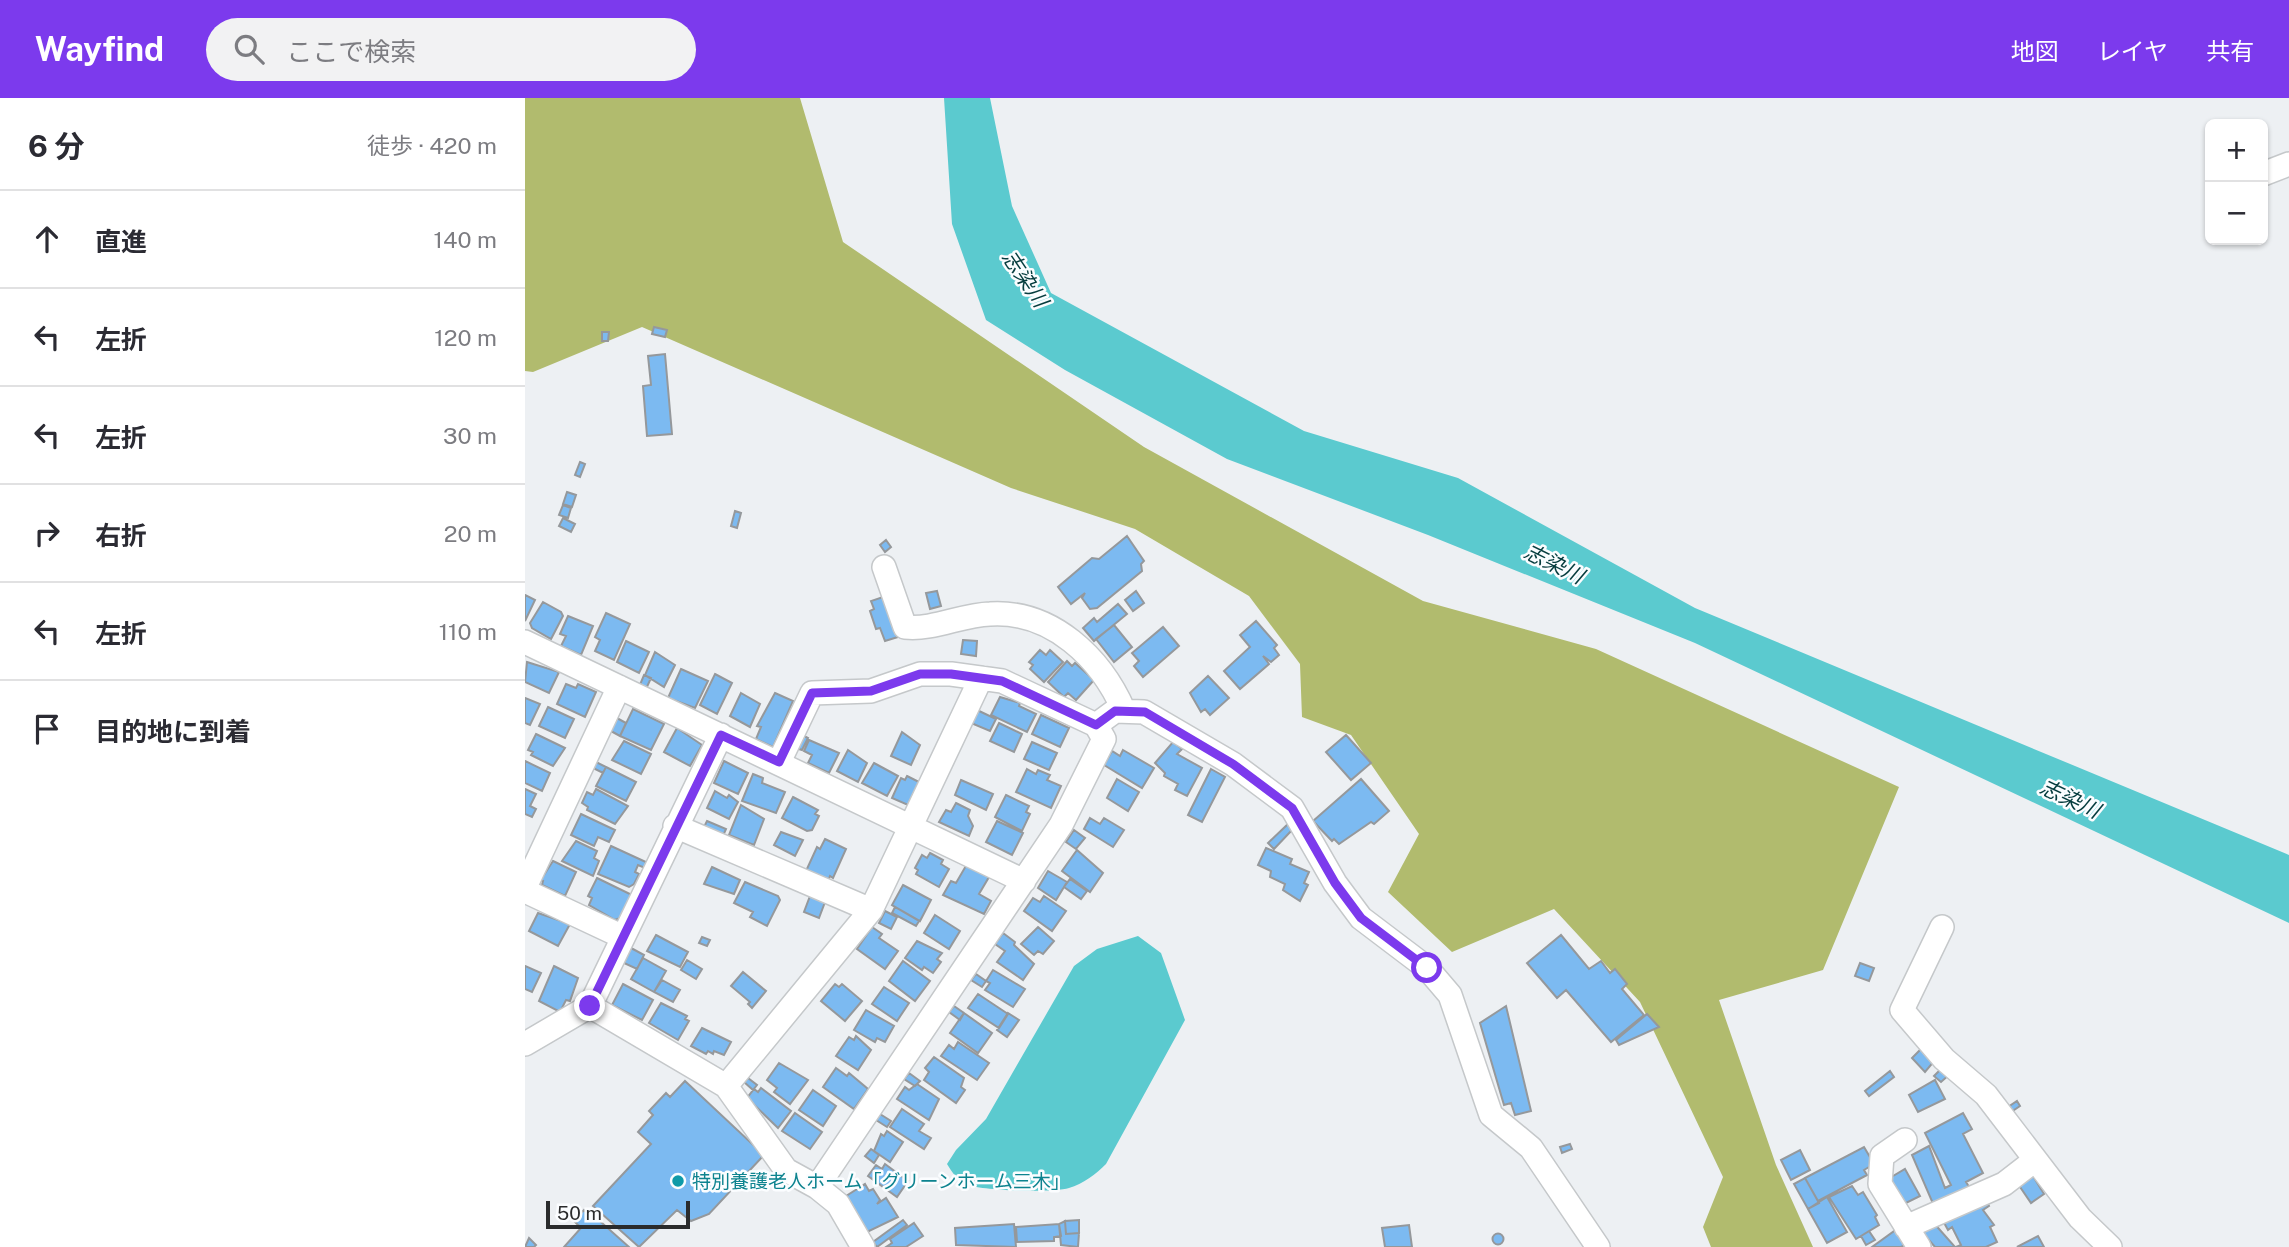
<!DOCTYPE html>
<html lang="ja">
<meta charset="utf-8">
<style>
body{margin:0;font-family:"Public Sans","Noto Sans JP",sans-serif;background:#f2f2f3;color:#2b2b33}
.controls{position:absolute;right:21px;top:21px;display:grid;overflow:hidden;border-radius:10px;box-shadow:0 2px 5px #0004}
.controls button{width:63px;height:63px;display:grid;place-items:center;padding:0;border:0;border-bottom:2px solid #e1e1e2;background:#fff;color:#2b2b33;font:35px sans-serif}
.scale{position:absolute;left:21px;bottom:18px;width:144px;box-sizing:border-box;padding-left:7px;border:4px solid #2a2b2c;border-top:0;font-size:19px;line-height:24px;white-space:nowrap;color:#2a2b2c;-webkit-text-stroke:5px #fbfdff;paint-order:stroke}
.stop{position:absolute;width:21px;height:21px;margin:-16px;border:5px solid #7c3aed;border-radius:50%;background:#fff}
.stop.end{background:#7c3aed;border-color:#fff;box-shadow:0 2px 7px #0008}
.list{margin:0;padding:0;list-style:none}
h2{display:flex;justify-content:space-between;align-items:center;height:91px;margin:0;padding:0 28px;font-size:30px}
h2 small{font-size:23px;font-weight:400;color:#7c7c81}
.list li{display:grid;grid-template-columns:46px 1fr auto;gap:21px;align-items:center;box-sizing:border-box;height:98px;padding:0 28px;border-top:2px solid #e1e1e2}
.list b{display:block;font-size:26px;white-space:nowrap}
.list em{font-size:23px;font-style:normal;color:#7c7c81}
.icon{flex:none;width:38px;height:38px;fill:none;stroke:currentColor;stroke-width:2;stroke-linecap:round;stroke-linejoin:round}
.map{position:relative;flex:none;width:1764px;height:1149px;overflow:hidden}
header{display:flex;align-items:center;gap:42px;box-sizing:border-box;height:98px;padding:0 35px;background:#7c3aed;color:#fff}
header strong{font-size:33px}
nav{display:flex;gap:38px;margin-inline-start:auto;font-size:24px}
.search{width:490px;height:63px;background:#f2f2f3;display:flex;align-items:center;gap:18px;box-sizing:border-box;padding:0 24px;border-radius:38px;color:#7c7c81;font-size:26px}
main{display:flex}
aside{flex:1;background:#fff}
.map>svg:first-child{display:block}
.forest{fill:#b1bb6e}
.water{fill:#5bcacf}
.building{fill:#7cbaf1;stroke:#95989b;stroke-width:2}
.lines{fill:none;stroke-linecap:round;stroke-linejoin:round}
.minor-casing{stroke:#c5c8ca;stroke-width:26}
.minor{stroke:#fff;stroke-width:23}
.route{stroke:#7c3aed;stroke-width:9}
.culture-dot{fill:#0f9aa8;stroke:#fbfdff;stroke-width:2.5}
.labels{text-anchor:middle;stroke-width:5;stroke-linejoin:round;paint-order:stroke}
.culture-label{font-size:19px;fill:#0d838f;stroke:#fbfdff;text-anchor:start}
.water-label{font-size:21px;font-style:italic;fill:#053c3e;stroke:#fbfdff}
</style>
<header>
<strong>Wayfind</strong>
<div class="search"><svg class="icon" aria-label="search" viewBox="0 0 24 24"><circle cx="10" cy="10" r="6"/><path d="M15 15l6 6"/></svg>ここで検索</div>
<nav><a>地図</a><a>レイヤ</a><a>共有</a></nav>
</header>
<main>
<aside>
<h2>6 分<small>徒歩 · 420 m</small></h2>
<ul class="list">
<li><svg class="icon" aria-label="ahead" viewBox="0 0 24 24"><path d="M12 20V5M6 11l6-6 6 6"/></svg><div><b>直進</b></div><em>140 m</em></li>
<li><svg class="icon" aria-label="left" viewBox="0 0 24 24"><path d="M17 20v-9H6M10 6l-5 5 5 5"/></svg><div><b>左折</b></div><em>120 m</em></li>
<li><svg class="icon" aria-label="left" viewBox="0 0 24 24"><path d="M17 20v-9H6M10 6l-5 5 5 5"/></svg><div><b>左折</b></div><em>30 m</em></li>
<li><svg class="icon" aria-label="right" viewBox="0 0 24 24"><path d="M7 20v-9h11M14 6l5 5-5 5"/></svg><div><b>右折</b></div><em>20 m</em></li>
<li><svg class="icon" aria-label="left" viewBox="0 0 24 24"><path d="M17 20v-9H6M10 6l-5 5 5 5"/></svg><div><b>左折</b></div><em>110 m</em></li>
<li><svg class="icon" aria-label="arrive" viewBox="0 0 24 24"><path d="M6 21V4h12l-3 4 3 4H6"/></svg><div><b>目的地に到着</b></div></li>
</ul>
</aside>
<div class="map">
<svg width="1764" height="1149" viewBox="0 0 1764 1149">
<rect width="100%" height="100%" fill="#edf0f3"/>
<!-- forest -->
<path class="forest" d="M 0,0 L 275,0 L 318,144 L 619,349 L 898,503 L 1071,551 L 1374,689 L 1298,872 L 1194,902 L 1251,1067 L 1288,1149 L 1186,1149 L 1178,1129 L 1198,1079 L 1115,904 L 1029,811 L 927,854 L 863,794 L 894,736 L 826,637 L 777,619 L 775,566 L 724,498 L 610,431 L 486,390 L 117,229 L 8,274 L 0,273 Z"/>
<!-- water -->
<path class="water" d="M 419,0 L 465,0 L 487,108 L 526,195 L 779,333 L 933,380 L 1170,510 L 1764,757 L 1764,825 L 1170,545 L 903,437 L 702,361 L 540,272 L 461,222 L 427,126 Z
M 613,838 L 636,855 L 660,922 L 581,1066 C 571,1076 558,1086 544,1090 C 527,1095 456,1093 440,1086 C 432,1082 427,1074 422,1066 L 431,1052 L 461,1021 L 549,868 L 572,851 Z"/>
<!-- building -->
<path class="building" d="M 129,229 L 142,232 L 140,239 L 127,236 Z
M 77,234 L 84,234 L 83,243 L 77,243 Z
M 140,256 L 147,336 L 122,338 L 118,288 L 126,287 L 123,258 Z
M 55,364 L 60,366 L 55,379 L 50,377 Z
M 42,394 L 51,397 L 47,409 L 38,406 Z
M 38,407 L 46,410 L 43,420 L 34,417 Z
M 210,413 L 216,415 L 212,430 L 206,428 Z
M 38,420 L 50,426 L 46,434 L 34,428 Z
M 602,438 L 619,463 L 616,466 L 617,473 L 572,510 L 565,511 L 557,500 L 560,495 L 546,506 L 533,489 L 567,460 L 574,461 Z
M 361,442 L 366,449 L 360,454 L 355,447 Z
M 412,493 L 416,508 L 405,511 L 401,495 Z
M 611,493 L 619,505 L 608,513 L 600,502 Z
M 0,497 L 10,502 L 0,523 Z
M 361,498 L 376,538 L 360,543 L 355,530 L 351,531 L 345,513 L 349,511 L 346,503 Z
M 18,504 L 36,514 L 38,518 L 26,541 L 7,530 L 5,525 Z
M 593,506 L 602,516 L 569,543 L 558,530 L 569,520 L 572,524 Z
M 81,515 L 105,526 L 89,562 L 70,553 L 75,542 L 70,539 Z
M 43,518 L 68,528 L 56,557 L 36,548 L 41,538 L 35,536 Z
M 731,523 L 752,547 L 749,550 L 754,557 L 746,564 L 738,558 L 744,566 L 715,591 L 699,573 L 725,549 L 715,537 Z
M 589,527 L 607,549 L 589,564 L 571,541 Z
M 638,529 L 654,548 L 618,579 L 609,568 L 614,563 L 607,555 Z
M 438,542 L 452,543 L 451,558 L 436,556 Z
M 101,543 L 124,554 L 114,575 L 92,564 Z
M 515,552 L 521,557 L 525,552 L 538,564 L 519,584 L 505,571 L 508,567 L 504,564 Z
M 130,554 L 150,567 L 139,589 L 120,577 Z
M 542,563 L 547,568 L 550,565 L 569,582 L 551,602 L 543,595 L 539,599 L 523,584 Z
M 2,564 L 34,574 L 24,595 L 0,584 Z
M 156,571 L 183,583 L 170,610 L 143,600 Z
M 190,576 L 207,585 L 192,616 L 175,607 Z
M 119,577 L 126,580 L 121,591 L 114,589 Z
M 683,578 L 704,600 L 685,617 L 680,611 L 676,614 L 665,595 Z
M 41,586 L 51,590 L 53,586 L 71,594 L 60,619 L 32,606 Z
M 216,595 L 235,606 L 225,629 L 205,618 Z
M 250,595 L 268,603 L 248,649 L 231,641 L 236,629 L 232,628 Z
M 475,599 L 495,605 L 494,608 L 511,616 L 502,634 L 466,617 Z
M 0,600 L 15,606 L 5,627 L 0,625 Z
M 23,609 L 49,621 L 40,640 L 14,628 Z
M 108,611 L 139,626 L 126,652 L 95,638 Z
M 452,612 L 471,621 L 465,633 L 446,625 Z
M 516,617 L 544,630 L 535,649 L 507,636 Z
M 90,619 L 101,625 L 95,638 L 84,632 Z
M 474,625 L 497,636 L 489,654 L 465,643 Z
M 152,630 L 177,647 L 165,668 L 139,654 Z
M 377,634 L 395,647 L 386,667 L 366,658 Z
M 11,636 L 40,650 L 28,668 L 6,657 L 8,654 L 3,652 Z
M 277,637 L 283,640 L 277,652 L 270,650 Z
M 821,637 L 846,665 L 826,682 L 801,654 Z
M 284,642 L 314,655 L 304,675 L 283,665 L 287,657 L 279,653 Z
M 99,643 L 126,656 L 116,676 L 87,662 Z
M 507,644 L 532,655 L 524,672 L 499,661 Z
M 648,644 L 657,651 L 652,656 L 677,670 L 662,698 L 650,692 L 653,686 L 639,678 L 640,675 L 630,665 Z
M 323,652 L 342,665 L 333,684 L 312,673 Z
M 598,652 L 629,670 L 617,690 L 579,667 L 587,653 L 595,658 Z
M 0,663 L 25,675 L 17,693 L 0,685 Z
M 69,663 L 81,669 L 78,675 L 66,669 Z
M 199,663 L 223,675 L 213,696 L 189,685 Z
M 349,665 L 373,678 L 362,698 L 337,685 Z
M 81,669 L 111,684 L 101,703 L 71,688 Z
M 502,671 L 511,676 L 513,672 L 525,677 L 522,682 L 536,688 L 526,710 L 491,694 Z
M 686,671 L 700,679 L 677,724 L 663,717 Z
M 228,676 L 238,680 L 237,685 L 260,694 L 251,715 L 217,703 Z
M 382,678 L 394,684 L 383,707 L 367,700 L 376,680 L 380,682 Z
M 592,681 L 614,694 L 603,713 L 582,700 Z
M 836,681 L 864,713 L 849,726 L 846,724 L 814,746 L 809,741 L 807,743 L 788,723 Z
M 436,682 L 468,696 L 461,712 L 430,697 Z
M 0,691 L 11,696 L 5,708 L 11,711 L 7,719 L 0,716 Z
M 71,691 L 103,708 L 90,726 L 62,712 L 63,709 L 57,705 L 62,694 L 68,697 Z
M 190,693 L 202,700 L 204,697 L 213,704 L 204,721 L 182,710 Z
M 481,697 L 504,708 L 501,714 L 505,716 L 497,733 L 470,719 Z
M 268,699 L 293,712 L 290,716 L 294,718 L 287,732 L 282,733 L 257,720 Z
M 431,705 L 445,712 L 443,718 L 448,728 L 444,738 L 414,724 L 421,712 L 426,714 Z
M 216,707 L 239,721 L 229,747 L 204,737 Z
M 56,716 L 90,732 L 84,744 L 73,739 L 69,748 L 46,737 Z
M 565,720 L 575,726 L 579,720 L 599,732 L 588,749 L 559,731 Z
M 182,723 L 201,731 L 197,740 L 178,731 Z
M 472,723 L 498,735 L 487,757 L 461,744 Z
M 763,726 L 768,731 L 749,751 L 743,745 Z
M 549,732 L 560,740 L 551,751 L 541,744 Z
M 256,734 L 278,742 L 270,758 L 249,747 Z
M 300,741 L 321,751 L 308,780 L 305,778 L 303,783 L 281,773 L 292,749 L 295,751 Z
M 51,743 L 72,753 L 69,760 L 74,763 L 68,778 L 37,763 Z
M 86,748 L 123,765 L 120,770 L 113,767 L 110,774 L 114,776 L 109,786 L 104,789 L 73,776 Z
M 741,750 L 767,761 L 765,766 L 784,774 L 779,785 L 783,787 L 775,803 L 758,792 L 760,786 L 745,779 L 746,773 L 733,767 Z
M 552,752 L 578,775 L 565,794 L 537,773 Z
M 405,755 L 418,762 L 416,766 L 424,771 L 414,789 L 391,776 L 393,772 L 390,770 L 397,757 L 402,760 Z
M 28,763 L 51,774 L 40,798 L 17,787 L 18,783 L 15,783 Z
M 442,766 L 464,779 L 454,796 L 466,803 L 459,816 L 418,797 L 426,783 L 431,785 Z
M 187,769 L 215,782 L 209,796 L 179,786 Z
M 523,773 L 542,784 L 531,802 L 513,790 Z
M 72,780 L 109,798 L 100,818 L 90,822 L 64,807 L 67,800 L 63,798 Z
M 545,781 L 562,793 L 556,801 L 539,789 Z
M 220,784 L 253,798 L 255,802 L 242,828 L 225,819 L 228,814 L 209,805 Z
M 378,787 L 406,802 L 395,823 L 367,807 Z
M 285,798 L 300,804 L 294,820 L 279,814 Z
M 519,798 L 541,813 L 527,833 L 499,813 L 508,800 L 515,804 Z
M 370,809 L 394,823 L 391,828 L 367,815 Z
M 360,813 L 372,819 L 366,831 L 354,825 Z
M 13,815 L 45,826 L 33,848 L 4,833 Z
M 410,817 L 435,833 L 424,851 L 399,835 Z
M 347,829 L 357,836 L 354,840 L 373,853 L 360,871 L 332,851 Z
M 513,829 L 529,843 L 518,856 L 513,853 L 509,857 L 496,846 Z
M 478,835 L 490,844 L 489,847 L 509,866 L 498,882 L 472,864 L 480,853 L 470,846 Z
M 131,837 L 163,854 L 155,869 L 122,853 Z
M 1036,837 L 1064,871 L 1076,863 L 1085,875 L 1090,871 L 1102,886 L 1097,891 L 1119,917 L 1086,944 L 1041,892 L 1032,900 L 1002,865 Z
M 177,839 L 185,842 L 182,848 L 174,845 Z
M 392,843 L 417,855 L 412,861 L 416,864 L 408,875 L 399,869 L 397,872 L 380,860 Z
M 106,850 L 119,857 L 112,871 L 99,865 Z
M 118,860 L 141,873 L 129,894 L 106,881 Z
M 162,862 L 177,871 L 171,881 L 156,872 Z
M 378,863 L 405,883 L 390,903 L 364,883 Z
M 1335,865 L 1349,870 L 1344,883 L 1330,878 Z
M 0,868 L 16,875 L 7,894 L 0,891 Z
M 29,868 L 53,880 L 45,903 L 41,902 L 35,914 L 14,903 Z
M 468,872 L 500,891 L 488,909 L 460,892 L 465,885 L 461,883 Z
M 218,874 L 241,893 L 227,910 L 223,906 L 225,904 L 206,888 Z
M 451,876 L 461,883 L 457,889 L 446,882 Z
M 137,882 L 155,892 L 148,904 L 129,894 Z
M 98,886 L 128,902 L 117,922 L 87,907 Z
M 310,886 L 314,889 L 317,886 L 337,903 L 320,923 L 296,903 Z
M 359,889 L 384,905 L 372,923 L 347,906 Z
M 453,896 L 483,916 L 474,930 L 443,910 Z
M 136,905 L 162,918 L 160,921 L 164,923 L 153,942 L 124,925 Z
M 429,908 L 439,915 L 435,922 L 424,914 Z
M 981,908 L 1006,1013 L 990,1017 L 986,1005 L 979,1007 L 955,925 Z
M 341,912 L 369,928 L 360,944 L 352,940 L 350,944 L 329,932 Z
M 439,915 L 467,935 L 453,955 L 425,935 Z
M 483,915 L 494,922 L 482,939 L 472,932 Z
M 1122,916 L 1134,929 L 1094,947 L 1091,942 Z
M 177,930 L 206,944 L 199,957 L 189,953 L 188,956 L 183,953 L 181,956 L 166,948 Z
M 331,938 L 346,952 L 333,972 L 311,958 L 324,939 L 329,942 Z
M 433,944 L 464,965 L 452,982 L 416,958 L 424,947 L 429,951 Z
M 1397,950 L 1410,962 L 1400,974 L 1387,960 Z
M 409,959 L 439,980 L 436,989 L 440,992 L 431,1005 L 399,982 L 404,974 L 400,970 Z
M 254,965 L 283,982 L 265,1006 L 249,994 L 252,990 L 242,982 Z
M 1418,969 L 1425,976 L 1416,984 L 1409,978 Z
M 311,970 L 322,978 L 324,975 L 343,991 L 329,1011 L 298,989 Z
M 1365,973 L 1369,979 L 1344,998 L 1340,993 Z
M 384,975 L 395,983 L 390,988 L 379,981 Z
M 223,980 L 232,987 L 228,992 L 219,984 Z
M 1410,982 L 1420,1001 L 1393,1014 L 1384,997 Z
M 160,983 L 239,1057 L 184,1116 L 166,1123 L 152,1112 L 114,1149 L 68,1108 L 126,1046 L 113,1034 L 128,1017 L 124,1013 L 141,995 L 145,999 Z
M 392,986 L 414,1001 L 404,1022 L 372,1001 L 380,989 L 384,992 Z
M 236,990 L 266,1013 L 253,1030 L 222,1000 L 229,991 L 233,994 Z
M 288,992 L 311,1008 L 298,1028 L 274,1012 Z
M 1492,1003 L 1495,1008 L 1486,1014 L 1483,1009 Z
M 377,1011 L 399,1026 L 394,1033 L 406,1040 L 399,1051 L 365,1029 Z
M 270,1015 L 297,1034 L 285,1051 L 257,1033 Z
M 1438,1015 L 1447,1031 L 1438,1036 L 1458,1075 L 1441,1084 L 1446,1092 L 1409,1108 L 1387,1057 L 1404,1048 L 1420,1090 L 1426,1087 L 1400,1035 Z
M 355,1016 L 366,1023 L 362,1029 L 351,1022 Z
M 362,1033 L 378,1044 L 365,1064 L 349,1053 L 356,1036 L 359,1038 Z
M 1045,1046 L 1047,1051 L 1037,1055 L 1035,1049 Z
M 1339,1049 L 1349,1066 L 1339,1072 L 1342,1077 L 1293,1103 L 1280,1080 Z
M 346,1051 L 354,1057 L 349,1065 L 340,1058 Z
M 1275,1052 L 1285,1072 L 1266,1082 L 1256,1062 Z
M 360,1066 L 383,1083 L 372,1099 L 343,1078 L 351,1067 L 357,1071 Z
M 1380,1071 L 1395,1098 L 1377,1107 L 1363,1081 Z
M 1505,1073 L 1519,1096 L 1506,1105 L 1491,1083 Z
M 1280,1080 L 1294,1105 L 1283,1111 L 1269,1086 Z
M 340,1086 L 344,1093 L 348,1091 L 355,1102 L 352,1106 L 361,1100 L 373,1119 L 340,1135 L 318,1100 Z
M 1327,1088 L 1333,1097 L 1338,1094 L 1352,1117 L 1350,1119 L 1354,1127 L 1331,1141 L 1304,1099 Z
M 1302,1099 L 1322,1134 L 1302,1145 L 1283,1111 Z
M 1460,1100 L 1464,1108 L 1458,1112 L 1469,1127 L 1465,1129 L 1472,1144 L 1461,1149 L 1431,1149 L 1436,1147 L 1427,1129 L 1423,1132 L 1418,1123 Z
M 59,1112 L 65,1118 L 67,1116 L 104,1149 L 39,1149 L 56,1130 L 49,1123 Z
M 378,1122 L 382,1127 L 352,1149 L 348,1144 Z
M 554,1122 L 554,1135 L 541,1136 L 540,1123 Z
M 540,1123 L 541,1136 L 554,1135 L 553,1149 L 536,1147 L 534,1126 Z
M 1407,1123 L 1430,1149 L 1410,1149 L 1396,1133 Z
M 389,1125 L 398,1138 L 381,1149 L 361,1149 L 367,1145 L 365,1141 Z
M 489,1126 L 491,1149 L 431,1147 L 430,1130 Z
M 534,1126 L 536,1138 L 529,1139 L 529,1143 L 492,1144 L 491,1129 Z
M 884,1127 L 887,1149 L 860,1149 L 857,1130 Z
M 1372,1131 L 1382,1146 L 1376,1149 L 1347,1149 Z
M 1344,1133 L 1350,1142 L 1341,1147 L 1336,1138 Z
M967.5 1141a5.5 5.5 0 1 1 11 0a5.5 5.5 0 1 1-11 0Z
M 1513,1138 L 1519,1149 L 1492,1149 Z
M 4,1140 L 11,1147 L 9,1149 L 0,1149 Z"/>
<g class="lines">
<!-- minor casing -->
<g class="minor-casing">
<path id="minor" d="M 1738,76 L 1764,66
M 359,469 L 380,529 C 409,532 436,517 465,516 C 527,512 576,560 599,613
M 0,544 L 499,783
M 571,627 L 590,613 L 619,614 L 708,666 L 767,710 L 810,785 L 836,820 L 902,870 L 925,897 L 966,1017 L 1006,1050 L 1073,1149
M 150,728 L 346,812
M 0,789 L 94,589
M 0,793 L 98,839
M 1417,829 L 1377,912 L 1419,961 L 1461,997 L 1555,1120 L 1585,1149
M 65,908 L 196,637
M 0,946 L 65,908 L 201,988 L 261,1072 L 292,1089 L 536,727 L 579,641 L 571,627 L 477,583 L 426,576 L 395,576 L 346,593 L 287,595 L 254,664
M 201,988 L 346,812 L 456,580
M 1380,1042 L 1357,1058 L 1355,1086 L 1394,1149
M 292,1089 L 313,1106 L 338,1149
M 1381,1129 L 1479,1086 L 1510,1062"/>
</g>
<!-- minor -->
<use href="#minor" class="minor"/>
</g>
<g class="lines">
<!-- route -->
<path class="route" d="M 65,908 L 196,637 L 254,664 L 287,595 L 346,593 L 395,576 L 426,576 L 477,583 L 571,627 L 590,613 L 620,614 L 708,666 L 767,710 L 810,785 L 836,820 L 902,870"/>
</g>
<!-- markers -->
<circle class="culture-dot" cx="153" cy="1083" r="7"/>
<g class="labels">
<!-- culture labels -->
<g class="culture-label">
<text x="167" y="1090">特別養護老人ホーム「グリーンホーム三木」</text>
</g>
<!-- water labels -->
<g class="water-label">
<text transform="translate(500 181) rotate(56)" y="7">志染川</text>
<text transform="translate(1029 466) rotate(26)" y="7">志染川</text>
<text transform="translate(1545 701) rotate(25)" y="7">志染川</text>
</g>
</g>
</svg>
<div class="controls">
<button>+</button>
<button>−</button>
</div>
<div class="scale">50 m</div>
<div class="stop" style="left:902px;top:870px"></div>
<div class="stop end" style="left:65px;top:908px"></div>
</div>
</main>
